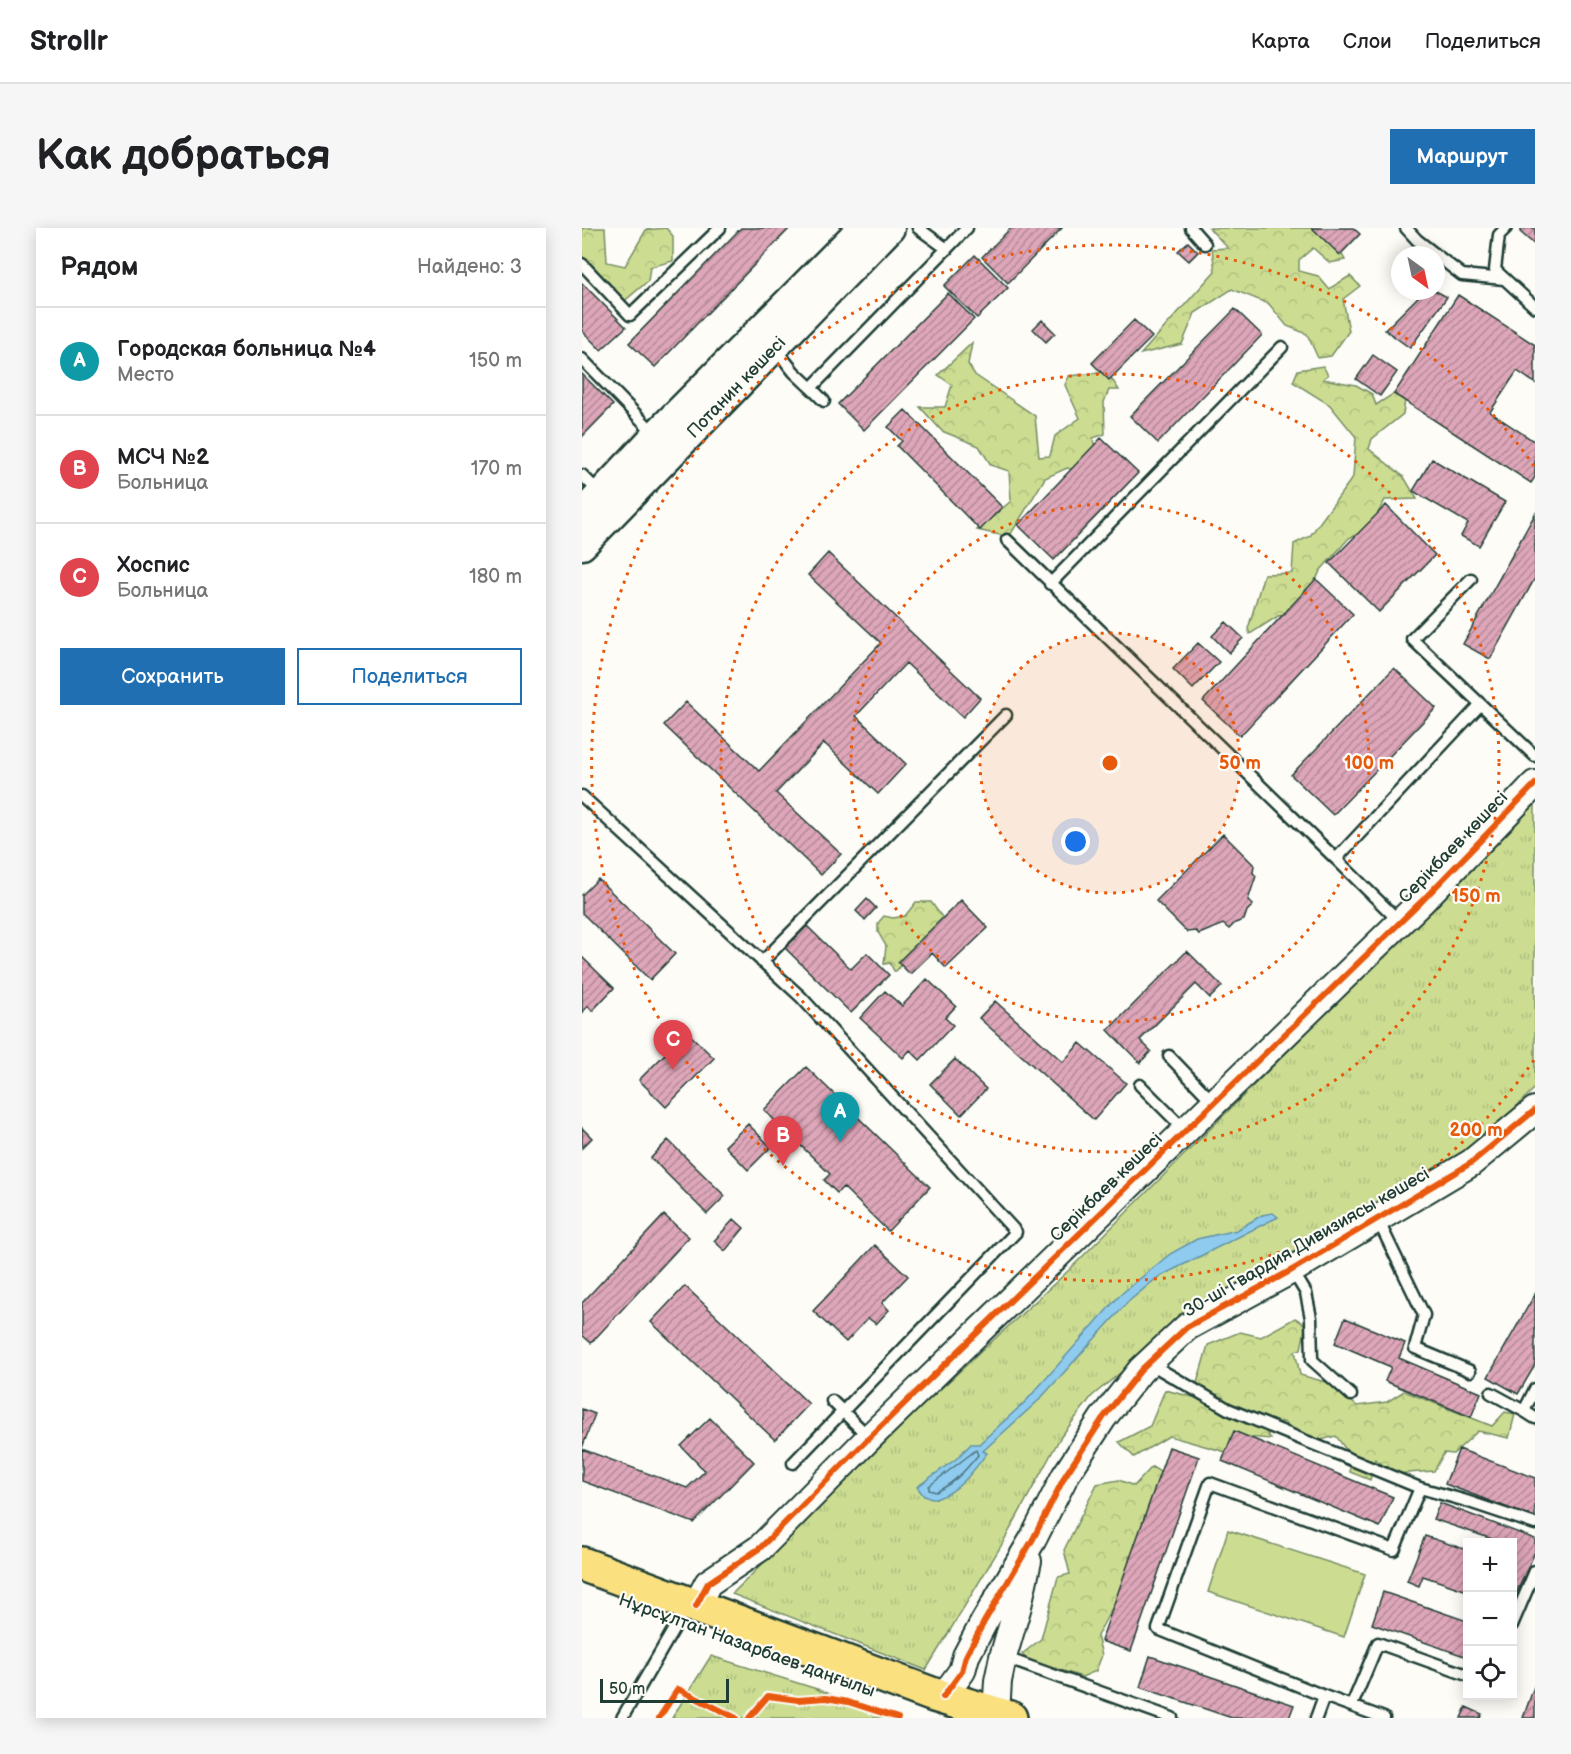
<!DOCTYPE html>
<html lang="ru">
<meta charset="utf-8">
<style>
body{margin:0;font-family:"Balsamiq Sans",sans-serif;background:#f6f6f6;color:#202124}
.controls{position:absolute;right:18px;bottom:18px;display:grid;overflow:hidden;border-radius:0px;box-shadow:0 3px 15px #0003}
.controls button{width:54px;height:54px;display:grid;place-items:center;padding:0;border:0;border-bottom:2px solid #e0e0e0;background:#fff;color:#202124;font:30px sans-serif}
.compass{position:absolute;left:809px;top:18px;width:54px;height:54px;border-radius:50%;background:#fff;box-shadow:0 3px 15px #0003;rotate:147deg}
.scale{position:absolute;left:18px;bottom:15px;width:129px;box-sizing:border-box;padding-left:6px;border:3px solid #1f3d34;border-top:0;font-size:16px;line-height:21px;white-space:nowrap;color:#1f3d34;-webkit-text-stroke:4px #fdfcf7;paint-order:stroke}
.you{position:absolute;left:494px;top:614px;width:21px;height:21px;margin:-15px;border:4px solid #fff;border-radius:50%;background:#1a73e8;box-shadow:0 0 0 9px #1a73e833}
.badge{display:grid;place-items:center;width:39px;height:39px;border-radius:50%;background:#1f6fb2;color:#fff;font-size:20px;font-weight:700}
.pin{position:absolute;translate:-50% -50px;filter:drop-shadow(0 2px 3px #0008)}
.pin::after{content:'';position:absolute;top:32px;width:21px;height:18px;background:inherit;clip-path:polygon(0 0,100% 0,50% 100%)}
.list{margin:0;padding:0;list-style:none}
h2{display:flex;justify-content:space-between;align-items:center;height:78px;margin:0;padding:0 24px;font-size:26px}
h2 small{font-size:20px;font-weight:400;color:#757577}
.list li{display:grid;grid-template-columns:39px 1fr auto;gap:18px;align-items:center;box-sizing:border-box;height:108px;padding:0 24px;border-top:2px solid #e0e0e0}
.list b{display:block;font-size:22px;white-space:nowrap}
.list p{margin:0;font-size:20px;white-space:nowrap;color:#757577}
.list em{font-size:20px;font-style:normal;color:#757577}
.actions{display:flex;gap:12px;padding:18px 24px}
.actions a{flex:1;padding:14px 0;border:2px solid #1f6fb2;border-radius:0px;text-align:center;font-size:21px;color:#1f6fb2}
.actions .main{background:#1f6fb2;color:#fff}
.icon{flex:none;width:33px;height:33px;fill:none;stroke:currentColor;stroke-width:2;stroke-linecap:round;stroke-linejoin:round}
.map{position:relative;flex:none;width:953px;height:1490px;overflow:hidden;border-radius:0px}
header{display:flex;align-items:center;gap:36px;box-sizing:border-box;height:84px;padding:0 30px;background:#fff;border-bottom:2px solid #e0e0e0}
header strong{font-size:28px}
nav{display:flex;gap:33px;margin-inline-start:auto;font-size:21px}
.intro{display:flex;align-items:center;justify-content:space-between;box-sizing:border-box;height:144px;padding:0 36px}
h1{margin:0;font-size:42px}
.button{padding:15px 27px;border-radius:0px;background:#1f6fb2;color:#fff;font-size:21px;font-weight:700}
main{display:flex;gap:36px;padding:0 36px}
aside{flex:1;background:#fff;border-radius:0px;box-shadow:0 3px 15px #0003}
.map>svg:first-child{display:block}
.grass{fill:url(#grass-tufts);stroke:#768d63;stroke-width:1.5}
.forest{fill:url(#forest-crowns);stroke:#768d63;stroke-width:1.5}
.garden{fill:#ccdd92;stroke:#768d63;stroke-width:1.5}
.water{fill:#8fcbef;stroke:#6292a4;stroke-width:1.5}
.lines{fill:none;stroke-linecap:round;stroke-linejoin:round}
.shore{stroke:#4c767f;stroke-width:1.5}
.building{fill:url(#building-hatch);stroke:#1f3d34;stroke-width:1.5}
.service-casing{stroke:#1f3d34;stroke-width:15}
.tertiary-casing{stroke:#1f3d34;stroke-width:30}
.secondary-casing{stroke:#1f3d34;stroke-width:33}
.primary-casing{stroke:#1f3d34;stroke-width:38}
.service{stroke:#fdfcf7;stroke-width:10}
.tertiary{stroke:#fdfcf7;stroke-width:26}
.secondary{stroke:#fdfcf7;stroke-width:28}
.primary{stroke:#fbe080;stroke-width:33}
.cycleway-casing{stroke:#fdfcf7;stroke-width:10}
.cycleway{stroke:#e8590c;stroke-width:6}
.ring{fill:none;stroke:#e8590c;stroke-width:3;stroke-dasharray:3 6}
.labels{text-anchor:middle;stroke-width:4.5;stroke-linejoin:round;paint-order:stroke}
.street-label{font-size:18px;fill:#1f3d34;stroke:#fdfcf7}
.centre{fill:#e8590c;stroke:#fdfcf7;stroke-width:3}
.ring-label{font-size:18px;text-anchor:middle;font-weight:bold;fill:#e8590c;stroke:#fdfcf7;stroke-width:4.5;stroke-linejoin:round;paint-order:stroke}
</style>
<header>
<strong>Strollr</strong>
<nav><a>Карта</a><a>Слои</a><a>Поделиться</a></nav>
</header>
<div class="intro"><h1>Как добраться</h1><a class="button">Маршрут</a></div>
<main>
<aside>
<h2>Рядом<small>Найдено: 3</small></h2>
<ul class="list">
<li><span class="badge" style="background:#0f9aa8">A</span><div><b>Городская больница №4</b><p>Место</p></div><em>150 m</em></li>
<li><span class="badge" style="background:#e0444e">B</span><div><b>МСЧ №2</b><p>Больница</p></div><em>170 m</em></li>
<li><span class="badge" style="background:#e0444e">C</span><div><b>Хоспис</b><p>Больница</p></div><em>180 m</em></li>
</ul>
<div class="actions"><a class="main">Сохранить</a><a>Поделиться</a></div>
</aside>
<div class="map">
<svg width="953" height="1490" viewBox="0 0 953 1490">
<defs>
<pattern id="grass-tufts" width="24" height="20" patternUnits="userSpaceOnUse" patternTransform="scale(1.5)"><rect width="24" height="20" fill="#ccdd92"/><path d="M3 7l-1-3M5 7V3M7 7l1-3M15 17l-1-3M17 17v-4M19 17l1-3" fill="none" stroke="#afbf7e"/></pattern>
<pattern id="forest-crowns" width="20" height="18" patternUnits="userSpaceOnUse" patternTransform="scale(1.5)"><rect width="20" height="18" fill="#ccdd92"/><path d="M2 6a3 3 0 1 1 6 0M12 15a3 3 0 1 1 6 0" fill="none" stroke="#afbf7e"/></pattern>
<pattern id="building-hatch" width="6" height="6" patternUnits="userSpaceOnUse" patternTransform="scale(1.5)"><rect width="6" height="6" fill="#dea6b9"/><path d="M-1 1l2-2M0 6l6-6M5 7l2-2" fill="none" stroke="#b38897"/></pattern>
</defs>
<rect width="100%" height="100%" fill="#fdfcf7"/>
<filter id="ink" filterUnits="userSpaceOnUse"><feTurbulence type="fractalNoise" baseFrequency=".0167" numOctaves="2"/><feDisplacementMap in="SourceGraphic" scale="12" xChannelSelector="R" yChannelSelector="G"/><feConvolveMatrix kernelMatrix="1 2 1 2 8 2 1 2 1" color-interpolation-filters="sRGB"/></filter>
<g filter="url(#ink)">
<!-- grass -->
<path class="grass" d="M 953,576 L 953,860 L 934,879 L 870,933 L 625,1074 L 510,1168 L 478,1210 L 419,1318 L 344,1442 L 150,1366 L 337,1181 L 486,1043 Z
M 129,1428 L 238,1462 L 307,1490 L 90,1490 Z"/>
<!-- forest -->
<path class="forest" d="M 0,0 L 23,0 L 25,34 L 43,38 L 64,2 L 84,0 L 91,8 L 91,33 L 68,39 L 66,53 L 40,75 L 0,40 Z
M 627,0 L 736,0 L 748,5 L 763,32 L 748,35 L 731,20 L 717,32 L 717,43 L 736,48 L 747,61 L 768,48 L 778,58 L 761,71 L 767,103 L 749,128 L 736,130 L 725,106 L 705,98 L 687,76 L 650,61 L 613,85 L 600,116 L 559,126 L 633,43 L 630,21 L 646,20 Z
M 390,115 L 386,136 L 393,147 L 453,188 L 457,229 L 468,228 L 473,208 L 498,190 L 483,157 L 487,148 L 525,144 L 537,162 L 527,162 L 522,174 L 523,206 L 511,210 L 515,233 L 501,244 L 485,240 L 463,250 L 427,309 L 395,302 L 429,273 L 427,243 L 409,237 L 397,218 L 360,203 L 338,179 L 363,179 L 370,157 L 356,147 Z
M 741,138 L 746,147 L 741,151 L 774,157 L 790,166 L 794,177 L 811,166 L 823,172 L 821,186 L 790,211 L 787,221 L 822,249 L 835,271 L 803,272 L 788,300 L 767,310 L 738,343 L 720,384 L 696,388 L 668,406 L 666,401 L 682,346 L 710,345 L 712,316 L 728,308 L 771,249 L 774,209 L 748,177 L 711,154 L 716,142 Z
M 334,674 L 349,674 L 360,689 L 364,700 L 323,733 L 314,743 L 312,743 L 308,735 L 302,736 L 304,718 L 296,704 L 296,695 L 302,688 L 311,690 L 323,688 Z
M 713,1090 L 724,1097 L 719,1121 L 713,1123 L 718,1147 L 747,1155 L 775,1178 L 805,1174 L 822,1163 L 910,1198 L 923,1184 L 933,1186 L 927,1210 L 896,1203 L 871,1226 L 862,1225 L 852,1243 L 812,1246 L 793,1231 L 788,1252 L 768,1244 L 768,1227 L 754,1208 L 731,1214 L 701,1194 L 678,1195 L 689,1211 L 651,1208 L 644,1224 L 587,1208 L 552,1229 L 537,1214 L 568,1198 L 583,1162 L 611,1169 L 626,1117 L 658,1104 L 679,1109 Z
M 570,1239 L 580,1245 L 560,1323 L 547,1329 L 549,1344 L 515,1408 L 520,1427 L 514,1443 L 500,1449 L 473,1440 L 456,1444 L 440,1426 L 459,1411 L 476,1349 L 488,1346 L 482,1322 L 515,1256 L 537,1252 L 552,1258 Z"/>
<!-- garden -->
<path class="garden" d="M 646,1302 L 783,1346 L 762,1409 L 626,1364 Z"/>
<!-- water -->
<path class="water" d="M 691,985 L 696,989 L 575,1050 L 546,1074 L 457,1172 L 401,1223 L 405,1225 C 392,1242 377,1264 356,1270 C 352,1271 346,1269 342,1268 L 335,1259 L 374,1231 L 389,1216 L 397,1216 L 444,1173 L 538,1067 L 588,1026 L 615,1011 L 655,1002 L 680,987 Z"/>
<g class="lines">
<!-- shore -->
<path class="shore" d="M 394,1222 L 396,1227 C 383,1243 372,1255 354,1264 L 347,1262 L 347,1258 Z"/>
</g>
<!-- building -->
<path class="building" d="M 159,0 L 208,0 L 73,139 L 47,115 Z
M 429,0 L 480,0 L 426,55 L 400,29 Z
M 730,0 L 771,0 L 778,6 L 758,27 Z
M 941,0 L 953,0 L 953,17 L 938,4 Z
M 606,14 L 616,24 L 607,33 L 596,23 Z
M 393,27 L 426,60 L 395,90 L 362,58 Z
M 0,55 L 44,99 L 19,122 L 0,103 Z
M 842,63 L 854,63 L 865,69 L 828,120 L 803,102 Z
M 366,65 L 392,91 L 282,202 L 256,176 Z
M 876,67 L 953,117 L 953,155 L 935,143 L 908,184 L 953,214 L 953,249 L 949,255 L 812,166 Z
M 653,81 L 680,107 L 576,215 L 548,188 Z
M 460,92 L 473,105 L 464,114 L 451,101 Z
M 552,92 L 570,109 L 527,152 L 510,135 Z
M 791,127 L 815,144 L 798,168 L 774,151 Z
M 0,146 L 31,177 L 0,209 Z
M 323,182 L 420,279 L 398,302 L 315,218 L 320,213 L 306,199 Z
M 519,210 L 556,245 L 472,332 L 436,297 Z
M 850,231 L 923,274 L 897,318 L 879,308 L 886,295 L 831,263 Z
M 804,277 L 853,327 L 797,384 L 747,335 Z
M 953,286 L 953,350 L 908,431 L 881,416 Z
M 246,325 L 398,470 L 381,489 L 324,435 L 274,488 L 324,536 L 296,566 L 242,515 L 194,565 L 259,626 L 239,647 L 82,497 L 104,474 L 177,543 L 299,415 L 226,347 Z
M 734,351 L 771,386 L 658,508 L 621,473 Z
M 644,394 L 661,410 L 647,425 L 630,408 Z
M 616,415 L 637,434 L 611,461 L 591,441 Z
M 812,440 L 854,480 L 751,587 L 709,547 Z
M 641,606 L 672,637 L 671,645 L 674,648 L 666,672 L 671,677 L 665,683 L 662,692 L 653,695 L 647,701 L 641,696 L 617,706 L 614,703 L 605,704 L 574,673 Z
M 16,651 L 93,726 L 68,752 L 0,685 L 0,667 Z
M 285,671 L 294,680 L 283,692 L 274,683 Z
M 379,672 L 406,700 L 364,740 L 350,725 L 328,746 L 316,734 Z
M 225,698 L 269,741 L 285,725 L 307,747 L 269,785 L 203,720 Z
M 605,723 L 640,758 L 628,770 L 614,756 L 558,812 L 569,823 L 558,835 L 526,802 Z
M 0,729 L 32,760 L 10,783 L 6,778 L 0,785 Z
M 0,729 L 32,760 L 10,783 L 6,778 L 0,785 Z
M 345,751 L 374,778 L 363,790 L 371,797 L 338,832 L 328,822 L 321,830 L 278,790 L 303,763 L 320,778 Z
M 413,773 L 481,834 L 498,815 L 544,855 L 512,892 L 397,790 Z
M 105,804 L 132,830 L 84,879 L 57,852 Z
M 373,831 L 404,861 L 379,887 L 348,856 Z
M 224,839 L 348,959 L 306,1003 L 261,959 L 255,965 L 242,952 L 248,946 L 182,882 Z
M 166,896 L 189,919 L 166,942 L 143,918 Z
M 0,900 L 10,910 L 0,920 Z
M 86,912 L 143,968 L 125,986 L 69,930 Z
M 82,987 L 107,1009 L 9,1115 L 0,1107 L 0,1075 Z
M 152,991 L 162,1000 L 143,1023 L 132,1013 Z
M 293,1017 L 326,1048 L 300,1075 L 307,1082 L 294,1096 L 286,1090 L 264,1114 L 231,1083 Z
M 103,1058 L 227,1176 L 193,1212 L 69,1094 Z
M 953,1066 L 953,1137 L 936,1166 L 906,1149 Z
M 763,1090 L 823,1115 L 817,1130 L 899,1165 L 889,1189 L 803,1153 L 809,1139 L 753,1115 Z
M 0,1181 L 13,1186 L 0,1220 Z
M 128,1190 L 172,1234 L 112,1295 L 0,1253 L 0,1221 L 105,1260 L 123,1243 L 99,1218 Z
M 652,1203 L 811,1269 L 798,1299 L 640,1233 Z
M 587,1219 L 617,1229 L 549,1423 L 519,1413 Z
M 877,1221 L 953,1250 L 953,1290 L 863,1256 Z
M 858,1275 L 953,1311 L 953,1324 L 930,1375 L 930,1314 L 919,1314 L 851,1291 Z
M 843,1308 L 885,1322 L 885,1363 L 841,1348 L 837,1358 L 825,1353 Z
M 801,1364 L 885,1393 L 885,1429 L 790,1396 Z
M 568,1428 L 712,1477 L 707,1490 L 650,1490 L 558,1459 Z
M 953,1456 L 953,1490 L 941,1490 Z
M 884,1479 L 900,1486 L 898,1490 L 879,1490 Z"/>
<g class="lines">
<!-- service casing -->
<g class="service-casing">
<path id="service" d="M 336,0 L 365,21
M 609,0 L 623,16
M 824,0 L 835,12 L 880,47 L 922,51
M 924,0 L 917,7 L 913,42 L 953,79
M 0,36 L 48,87 L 138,0
M 192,119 L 212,144 L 229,160 L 385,0
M 0,131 L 73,206
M 229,160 L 242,173
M 0,247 L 17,264
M 425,312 L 754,631 L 898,477
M 889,351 L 830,411 L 953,528
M 468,356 L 700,119
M 0,568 L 219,769 L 434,1004 L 211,1235
M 754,631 L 818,694
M 180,734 L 424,487
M 587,828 L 632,875
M 558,857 L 603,902
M 796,992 L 842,1087 L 833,1120 L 888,1143
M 710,1042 L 724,1065 L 729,1090 L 730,1132 L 769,1167
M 567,1135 L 646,1181 L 838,1260 L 812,1322 L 628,1255 L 576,1401 L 742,1468 L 734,1490
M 953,1161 L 942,1183 L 953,1190
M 909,1165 L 942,1183
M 250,1173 L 287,1209
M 838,1260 L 881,1272 L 953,1296
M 930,1397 L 953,1343
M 421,1429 L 590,1490
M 742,1468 L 802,1490
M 770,1477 L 796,1415 L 885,1447
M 40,1490 L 97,1392"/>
</g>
<!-- tertiary casing -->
<g class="tertiary-casing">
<path id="tertiary" d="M 114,1378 L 126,1355 L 178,1320 L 288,1209 L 839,674 L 953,556
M 361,1469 L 380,1443 L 384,1428 L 402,1394 L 451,1311 L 483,1248 L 521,1190 L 559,1142 L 605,1099 L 710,1042 L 889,935 L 953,882
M 414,1485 L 416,1453 L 421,1429 L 436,1378 L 446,1333"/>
</g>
<!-- secondary casing -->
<g class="secondary-casing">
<path id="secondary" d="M 0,286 L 74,207 L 280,0
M 0,317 L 308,0"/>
</g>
<!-- primary casing -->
<g class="primary-casing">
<path id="primary" d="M 0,1336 L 352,1467 L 428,1490"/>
</g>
<!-- service -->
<use href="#service" class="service"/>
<!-- tertiary -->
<use href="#tertiary" class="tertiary"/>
<!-- secondary -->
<use href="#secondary" class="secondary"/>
<!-- primary -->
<use href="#primary" class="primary"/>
<!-- cycleway casing -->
<g class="cycleway-casing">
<path id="cycleway" d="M 114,1378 L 126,1355 L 178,1320 L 288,1209 L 839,674 L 953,556
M 361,1469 L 380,1443 L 384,1428 L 402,1394 L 451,1311 L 483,1248 L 521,1190 L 559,1142 L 605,1099 L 710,1042 L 889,935 L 953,882
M 77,1490 L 96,1461 L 154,1490
M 167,1490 L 186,1468 L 216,1472 L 244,1470 L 266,1474 L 316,1490"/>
</g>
<!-- cycleway -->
<use href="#cycleway" class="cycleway"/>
</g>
</g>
<!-- distance rings -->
<circle cx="528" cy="535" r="130" fill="#e8590c" fill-opacity=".12"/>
<g class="ring">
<circle cx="528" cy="535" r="130"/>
<circle cx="528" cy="535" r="259"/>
<circle cx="528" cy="535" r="389"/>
<path d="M952 832A518 518 0 1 1 952 238"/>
</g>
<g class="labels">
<!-- street labels -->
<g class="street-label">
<text transform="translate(154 159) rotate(-46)" y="6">Потанин көшесі</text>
<text transform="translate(871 619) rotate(-46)" y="6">Серікбаев көшесі</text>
<text transform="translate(524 959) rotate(-44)" y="6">Серікбаев көшесі</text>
<text transform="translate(724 1014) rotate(-30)" y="6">30-ші Гвардия Дивизиясы көшесі</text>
<text transform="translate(165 1417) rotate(20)" y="6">Нұрсұлтан Назарбаев даңғылы</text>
</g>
</g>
<circle cx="528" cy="535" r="9" class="centre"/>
<g class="ring-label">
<text x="658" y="541">50 m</text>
<text x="787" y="541">100 m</text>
<text x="894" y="674">150 m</text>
<text x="894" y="908">200 m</text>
</g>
</svg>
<div class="controls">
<button>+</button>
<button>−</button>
<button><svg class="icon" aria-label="locate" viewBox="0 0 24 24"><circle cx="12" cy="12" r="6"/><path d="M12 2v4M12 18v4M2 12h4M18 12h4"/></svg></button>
</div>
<svg class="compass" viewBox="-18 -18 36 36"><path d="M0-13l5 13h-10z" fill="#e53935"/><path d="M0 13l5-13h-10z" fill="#757577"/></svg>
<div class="scale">50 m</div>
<div class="you"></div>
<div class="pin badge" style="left:258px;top:914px;background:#0f9aa8">A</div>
<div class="pin badge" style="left:201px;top:938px;background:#e0444e">B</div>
<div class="pin badge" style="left:91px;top:842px;background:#e0444e">C</div>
</div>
</main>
